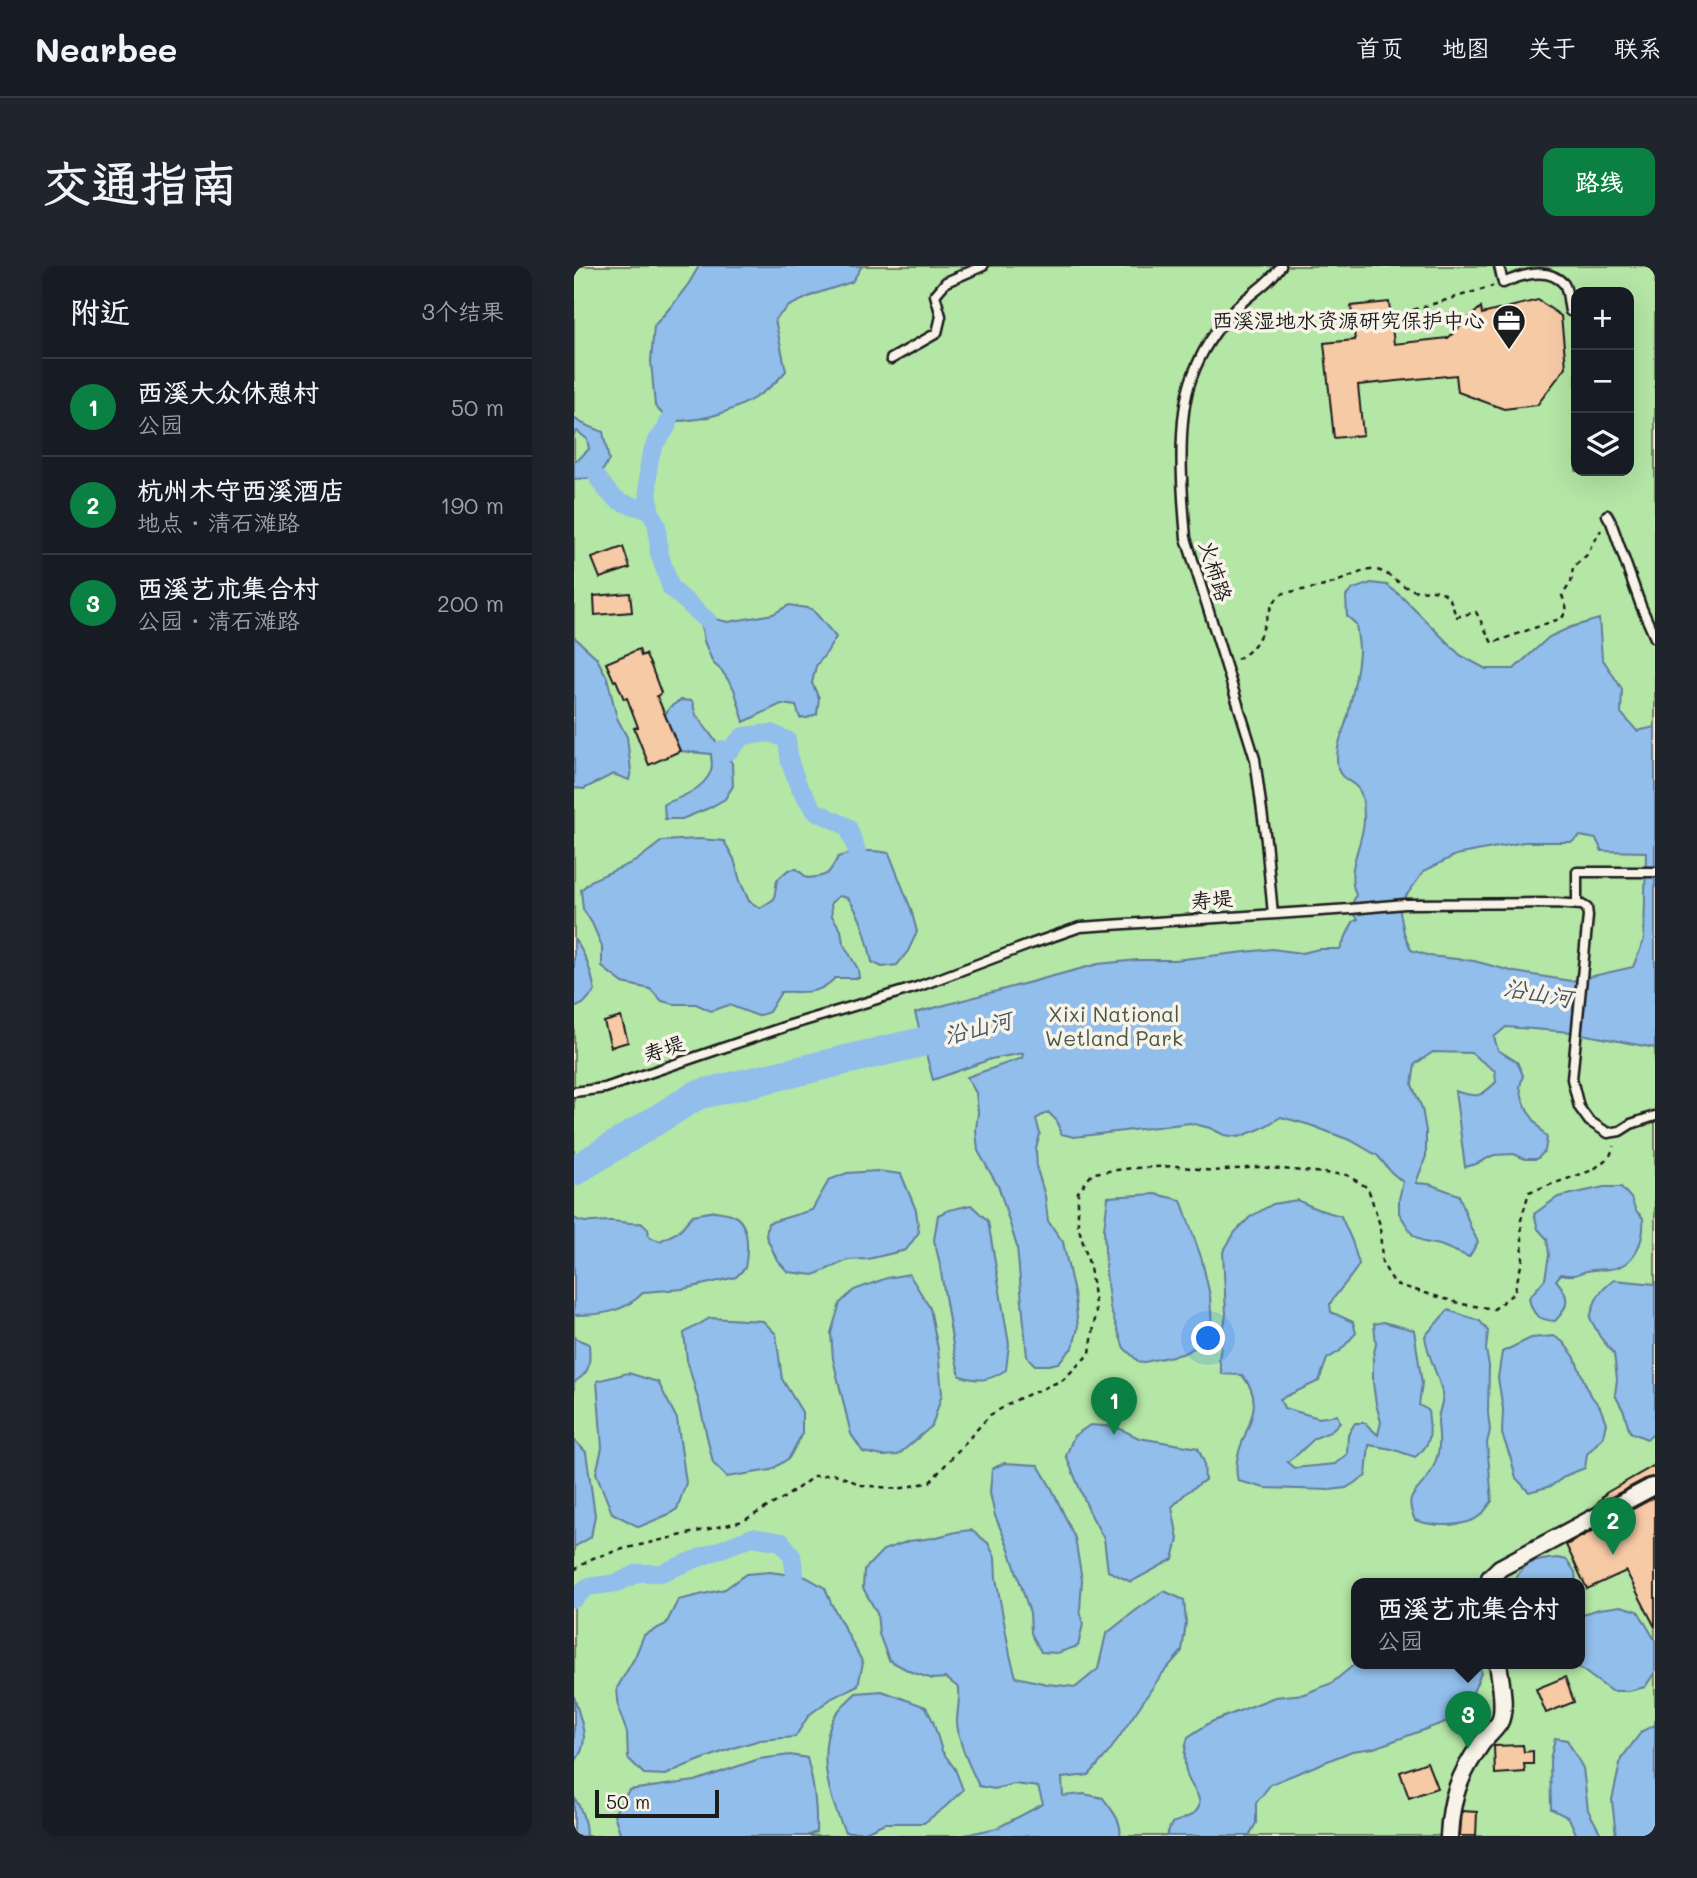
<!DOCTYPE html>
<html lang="zh">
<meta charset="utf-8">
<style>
body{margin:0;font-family:Mali,"LXGW WenKai TC",sans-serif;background:#20242c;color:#f1f3f6}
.controls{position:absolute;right:21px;top:21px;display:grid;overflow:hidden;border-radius:14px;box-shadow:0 7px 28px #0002}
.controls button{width:63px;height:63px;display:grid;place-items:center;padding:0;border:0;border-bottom:2px solid #363941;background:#171b24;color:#f1f3f6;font:35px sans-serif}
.scale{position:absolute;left:21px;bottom:18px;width:124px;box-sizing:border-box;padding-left:7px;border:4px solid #1c1c1c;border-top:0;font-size:19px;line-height:24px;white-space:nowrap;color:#1c1c1c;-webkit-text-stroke:5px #f7f3e8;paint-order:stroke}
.you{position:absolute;left:635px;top:1073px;width:24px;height:24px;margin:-18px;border:5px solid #fff;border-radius:50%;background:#1a73e8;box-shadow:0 0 0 10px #1a73e833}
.badge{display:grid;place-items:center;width:46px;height:46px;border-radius:50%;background:#0b8043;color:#fff;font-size:23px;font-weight:700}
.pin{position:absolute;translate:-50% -58px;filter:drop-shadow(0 2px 4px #0008)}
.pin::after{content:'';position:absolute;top:37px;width:24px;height:21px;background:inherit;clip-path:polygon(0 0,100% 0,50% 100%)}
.popup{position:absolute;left:777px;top:1312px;width:234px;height:91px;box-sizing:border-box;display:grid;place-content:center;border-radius:14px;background:#171b24;filter:drop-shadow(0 2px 5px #0005);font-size:23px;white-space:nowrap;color:#9ea1a6}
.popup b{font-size:26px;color:#f1f3f6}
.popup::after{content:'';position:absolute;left:50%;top:100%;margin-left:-14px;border:14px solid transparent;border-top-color:#171b24}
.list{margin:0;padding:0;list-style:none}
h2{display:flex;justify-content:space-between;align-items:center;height:91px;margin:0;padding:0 28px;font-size:30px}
h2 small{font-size:23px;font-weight:400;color:#9ea1a6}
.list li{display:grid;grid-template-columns:46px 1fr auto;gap:21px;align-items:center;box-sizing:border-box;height:98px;padding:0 28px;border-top:2px solid #363941}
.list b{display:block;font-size:26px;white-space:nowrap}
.list p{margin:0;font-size:23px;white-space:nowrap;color:#9ea1a6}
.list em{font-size:23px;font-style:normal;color:#9ea1a6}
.icon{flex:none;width:38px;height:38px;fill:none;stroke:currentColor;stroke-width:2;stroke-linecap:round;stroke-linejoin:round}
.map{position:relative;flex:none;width:1081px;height:1570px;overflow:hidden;border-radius:14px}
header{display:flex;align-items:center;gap:42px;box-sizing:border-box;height:98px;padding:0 35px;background:#171b24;border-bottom:2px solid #363941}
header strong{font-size:33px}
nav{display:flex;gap:38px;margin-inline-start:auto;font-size:24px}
.intro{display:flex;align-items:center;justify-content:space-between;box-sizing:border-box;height:168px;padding:0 42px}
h1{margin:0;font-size:49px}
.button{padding:18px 32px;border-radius:14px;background:#0b8043;color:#fff;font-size:24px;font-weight:700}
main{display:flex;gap:42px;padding:0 42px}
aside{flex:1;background:#171b24;border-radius:14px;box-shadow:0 7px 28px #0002}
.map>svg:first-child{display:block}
.green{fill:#b4e6a6;stroke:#688161;stroke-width:2;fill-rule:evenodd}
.water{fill:#91beeb;stroke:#627d98;stroke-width:2;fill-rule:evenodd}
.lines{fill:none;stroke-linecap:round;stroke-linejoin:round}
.canal{stroke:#91beeb;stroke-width:18}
.river{stroke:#91beeb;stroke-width:30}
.building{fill:#f7caa6;stroke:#1c1c1c;stroke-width:2}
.lane-casing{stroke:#1c1c1c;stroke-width:13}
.street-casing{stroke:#1c1c1c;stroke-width:21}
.path{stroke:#1c1c1c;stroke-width:2.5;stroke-dasharray:5 5;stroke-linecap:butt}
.lane{stroke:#f7f3e8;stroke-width:8}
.street{stroke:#f7f3e8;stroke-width:16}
.labels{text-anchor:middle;stroke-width:7;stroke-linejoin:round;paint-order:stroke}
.poi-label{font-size:21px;fill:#1c1c1c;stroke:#f7f3e8;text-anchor:end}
.street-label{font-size:21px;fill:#1c1c1c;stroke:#f7f3e8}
.park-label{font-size:21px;fill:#4a5945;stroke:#f7f3e8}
.water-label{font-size:23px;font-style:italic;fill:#455564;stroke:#f7f3e8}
</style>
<header>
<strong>Nearbee</strong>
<nav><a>首页</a><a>地图</a><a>关于</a><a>联系</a></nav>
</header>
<div class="intro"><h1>交通指南</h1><a class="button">路线</a></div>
<main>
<aside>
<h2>附近<small>3个结果</small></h2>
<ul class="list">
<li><span class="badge">1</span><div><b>西溪大众休憩村</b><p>公园</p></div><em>50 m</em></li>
<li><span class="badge">2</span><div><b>杭州木守西溪酒店</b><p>地点 · 清石滩路</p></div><em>190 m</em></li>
<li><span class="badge">3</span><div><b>西溪艺术集合村</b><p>公园 · 清石滩路</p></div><em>200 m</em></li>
</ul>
</aside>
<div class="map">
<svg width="1081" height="1570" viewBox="0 0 1081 1570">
<rect width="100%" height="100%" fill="#f7e7d4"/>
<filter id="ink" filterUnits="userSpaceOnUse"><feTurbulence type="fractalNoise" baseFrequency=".0143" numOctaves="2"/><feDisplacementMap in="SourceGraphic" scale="14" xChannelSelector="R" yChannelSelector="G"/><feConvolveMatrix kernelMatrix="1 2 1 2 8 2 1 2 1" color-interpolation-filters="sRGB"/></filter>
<g filter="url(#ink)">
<!-- green -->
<path class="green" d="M 0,0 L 1081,0 L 1081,1570 L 0,1570 ZM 1002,26 L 1055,26 L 1055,205 L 1002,205 ZM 782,1317 L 1006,1317 L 1006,1397 L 782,1397 Z"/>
<!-- water -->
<path class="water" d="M 125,0 L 288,0 L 278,16 L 241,28 L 215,40 L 201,53 L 212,105 C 206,112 199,119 192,124 C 164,145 129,156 95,155 L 81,140 L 77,95 L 80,60 L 100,37 L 115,17 Z
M 0,152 C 5,158 21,162 29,166 L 35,194 L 24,212 L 0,213 L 0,194 L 4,194 L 15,183 L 13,173 L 3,165 L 0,168 Z
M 797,317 L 813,319 L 828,331 L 886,389 L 912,403 L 940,403 L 975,371 L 997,361 L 1025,353 L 1028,392 L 1048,423 L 1047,447 L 1063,465 L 1081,461 L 1081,782 L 997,766 L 932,761 L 920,771 L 924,784 L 943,796 L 949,809 L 946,821 L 949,834 L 955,847 L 973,872 L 971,885 L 963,893 L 951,893 L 940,888 L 920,889 L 902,898 L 891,901 L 881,825 C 903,832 906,832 922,816 L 921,805 L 897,787 L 859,786 L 841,798 L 838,819 L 848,842 L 852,865 L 852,890 L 842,917 L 855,918 L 885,929 L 897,962 L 904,976 L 895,991 L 866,979 L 850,976 L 838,968 L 825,947 L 825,933 L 829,916 L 817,906 L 804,890 L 778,875 L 736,859 L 707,851 L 686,863 L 665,871 L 650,869 L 636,862 L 616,857 L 500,871 L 487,868 L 483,855 L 474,846 L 462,853 L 466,868 L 462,883 L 463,903 L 471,930 L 474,955 L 489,976 L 501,1032 L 504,1062 L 499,1081 L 484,1097 L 474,1099 L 461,1099 L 453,1091 L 443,981 L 425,922 L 404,885 L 402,864 L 404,846 L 402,827 L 393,811 L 448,792 L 449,787 L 417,793 L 359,814 L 341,747 L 524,698 L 564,694 L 601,694 L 698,683 L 728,687 L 745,683 L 766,683 L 779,656 L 784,653 L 776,643 L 782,629 C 771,603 788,582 790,555 C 790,547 790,531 785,524 C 780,515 766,514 764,502 C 760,482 769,468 774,449 C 778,429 784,407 785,385 C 785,376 783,367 782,358 L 773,350 L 772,330 L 779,323 ZM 1006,570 L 1022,573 L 1028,585 L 1072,586 L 1070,674 L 1059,701 L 997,715 L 941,706 L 900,695 L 856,690 L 837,684 L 830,667 L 826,646 L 832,630 L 850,605 L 882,589 L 950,576 L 998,576 Z
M 215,339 L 238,343 L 262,371 L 253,386 L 242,400 L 238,417 L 245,432 L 243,448 L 233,452 L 226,452 L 222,440 L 207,438 L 170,456 L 160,423 L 148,405 L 139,397 L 130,375 L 127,358 L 141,353 L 154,356 L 199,348 Z
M 0,371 L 22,391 L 33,411 L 43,452 L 53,471 L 57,505 L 55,514 L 39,508 L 10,523 L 0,522 Z
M 107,434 L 118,435 L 122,449 L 158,497 L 159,520 L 151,533 L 135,542 L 108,553 L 91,553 L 90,538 C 106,532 130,523 137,505 C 139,500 137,494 137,488 L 106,485 L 91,449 L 96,441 Z
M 124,573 L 150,575 L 160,593 L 166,615 L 175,635 L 186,642 L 200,633 L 203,614 L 214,604 L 223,603 L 233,612 C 254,610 254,610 264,591 C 282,585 296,583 315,587 L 337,643 L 343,666 L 334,685 L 323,699 L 308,701 L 298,696 C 293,673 288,651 274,632 L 265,630 L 257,637 L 258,650 L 267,664 L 269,677 L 284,703 L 285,712 L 261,712 C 243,730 231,725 207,726 L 195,746 L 184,750 L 155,739 L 137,745 L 122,738 L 100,738 L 88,735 L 76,723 L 49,717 L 28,701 L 28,680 L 18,657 L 9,643 L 7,624 L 18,614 L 62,595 L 88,575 Z
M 0,672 C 12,689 17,705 21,725 L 9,738 L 0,742 Z
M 303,905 L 327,908 L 342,944 L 345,966 L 332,984 L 294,993 L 274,994 L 240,1009 L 214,1006 L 203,994 L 192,970 L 194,957 L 238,944 L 255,914 L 273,907 Z
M 1030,921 L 1047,921 L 1057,932 L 1062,945 L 1069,952 C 1071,974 1061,1000 1036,1003 C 1030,1004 1024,1003 1019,1004 C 1003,1005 1007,1012 987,1008 L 982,1014 C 996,1030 996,1040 981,1055 C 964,1054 958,1048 955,1032 L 971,1013 L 975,989 L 973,973 L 964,963 L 960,948 L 984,931 Z
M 581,928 L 607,934 L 628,994 L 636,1030 L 638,1062 L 631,1077 L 608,1088 L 566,1097 L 550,1082 L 536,1042 L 532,1007 L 530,963 L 534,931 Z
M 723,934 L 743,943 L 767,950 L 778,975 L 785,998 C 777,1013 765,1023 756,1038 L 757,1046 L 779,1056 L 782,1067 L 766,1085 L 753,1093 L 745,1115 L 706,1133 L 710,1142 L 745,1152 L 763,1149 L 766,1156 L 756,1166 L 741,1172 L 724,1188 L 713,1196 L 720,1202 L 761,1198 L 773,1188 L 774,1169 L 781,1157 L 791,1157 L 804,1169 L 807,1156 L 802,1138 L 799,1117 L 799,1091 L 802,1078 L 800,1058 L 809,1056 L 840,1064 L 848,1117 L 845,1139 L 854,1144 C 856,1166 860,1177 841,1191 L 818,1183 L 795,1179 L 792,1210 L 772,1222 L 756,1224 L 691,1222 L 664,1215 C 653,1174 701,1147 668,1109 L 648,1108 L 645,1093 L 652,1048 L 649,986 L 661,966 L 676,951 L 699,938 Z
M 397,939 L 414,955 L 435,1078 L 432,1104 C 414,1115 407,1116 386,1110 L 380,1085 L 365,994 L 360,974 L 364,949 L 375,944 Z
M 141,945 C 146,946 154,946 159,949 C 177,958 174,985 171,1002 L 162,1011 L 136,1017 L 109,1023 L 70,1026 C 49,1047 28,1049 0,1049 L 0,952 C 12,960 25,954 39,955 C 49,956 57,958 67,957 L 74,963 L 75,971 L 86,975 L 104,966 L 119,949 Z
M 335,1008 L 356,1042 L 364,1083 L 368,1128 L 358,1160 L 324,1189 L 309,1190 L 289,1186 L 277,1168 L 259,1093 L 257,1067 L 266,1037 L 280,1024 L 313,1012 Z
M 1040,1014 L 1081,1018 L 1081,1167 L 1073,1173 L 1056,1166 L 1050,1146 L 1041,1129 L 1043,1113 L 1040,1088 L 1026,1071 L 1016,1052 C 1021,1033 1024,1026 1040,1014 Z
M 874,1044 L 906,1055 L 914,1065 L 912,1084 L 915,1100 L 914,1147 L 916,1164 L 913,1177 L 918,1235 C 915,1239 911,1245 907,1249 C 892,1262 859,1261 841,1254 C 830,1231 840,1229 853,1212 C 858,1205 862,1195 864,1187 C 867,1176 864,1165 864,1154 C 865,1141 871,1137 867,1122 C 862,1104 853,1088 851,1070 Z
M 136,1052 L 189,1055 L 202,1068 L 208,1113 L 228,1146 L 228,1168 L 215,1192 L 197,1204 L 153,1211 L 139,1197 L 126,1140 L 113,1094 L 110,1067 Z
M 980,1070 L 989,1076 L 1000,1090 L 1015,1127 L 1026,1141 L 1032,1157 L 1029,1171 L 1013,1188 L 1011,1202 L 993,1209 L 977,1220 L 955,1226 L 942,1212 L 937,1193 L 928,1168 L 929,1143 L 924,1112 L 928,1086 L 957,1072 Z
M 0,1072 L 15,1078 C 16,1096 18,1106 0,1116 Z
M 54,1107 L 84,1116 L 103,1153 L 112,1217 L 103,1243 L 93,1249 L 65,1261 L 38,1247 L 22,1207 L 28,1182 L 23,1115 Z
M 516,1159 L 542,1161 L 565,1172 L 624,1182 L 630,1196 L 631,1214 L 612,1227 L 598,1241 L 604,1273 L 599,1293 L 557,1316 L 534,1305 L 530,1273 L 516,1247 L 492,1190 L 500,1170 Z
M 0,1174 L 12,1186 L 21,1249 L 17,1271 L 0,1281 Z
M 430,1197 L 464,1199 L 478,1223 L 501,1272 L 508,1314 L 506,1344 L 509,1358 L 504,1380 L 483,1387 L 467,1386 L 457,1367 L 456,1347 L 434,1280 L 421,1250 L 416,1227 L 418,1203 Z
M 397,1264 L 414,1277 L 421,1291 L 422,1312 L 436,1389 L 442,1411 L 473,1418 L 502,1421 L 524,1403 L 532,1368 L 561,1345 L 590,1325 L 610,1334 L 612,1357 L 608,1385 L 587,1409 L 535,1486 L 515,1509 L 488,1512 L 489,1530 L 510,1528 L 529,1532 C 537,1543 549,1556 546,1570 L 386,1570 L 423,1562 L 469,1538 L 464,1521 L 440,1518 L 420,1523 L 405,1520 C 396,1501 384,1477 383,1456 C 383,1445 386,1434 385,1422 L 372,1412 L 359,1413 L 337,1406 L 315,1394 L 305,1368 L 303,1347 L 289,1322 L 290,1304 L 309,1284 L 335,1275 L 359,1272 L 382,1266 Z
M 983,1292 L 993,1294 L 1001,1306 L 1002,1317 L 940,1317 C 948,1296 962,1294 983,1292 Z
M 196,1306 L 232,1311 L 251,1322 L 257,1337 L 289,1397 L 284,1419 L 258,1432 L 235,1449 L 221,1471 L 186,1474 L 159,1482 L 108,1501 L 92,1509 L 70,1508 L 54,1492 L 53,1467 L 45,1444 L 43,1422 L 61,1391 L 70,1369 L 92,1358 L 104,1334 L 151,1323 L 172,1308 Z
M 1047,1340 L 1064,1345 L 1081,1374 L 1081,1406 L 1071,1421 L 1055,1425 L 1037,1425 L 1003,1400 L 997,1397 L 1006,1397 L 1006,1345 L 1009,1348 L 1025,1343 Z
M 782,1397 L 906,1397 L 907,1407 L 897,1431 L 880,1453 L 800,1482 L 778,1485 L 697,1518 L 682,1537 L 682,1557 L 675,1570 L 592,1570 L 598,1557 C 608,1553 628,1549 625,1534 C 624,1526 615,1518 613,1509 C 609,1496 610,1484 614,1471 L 637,1456 L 701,1431 L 730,1428 L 758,1417 Z
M 308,1425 L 352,1441 L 359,1455 L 368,1485 L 381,1503 L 389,1524 L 371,1541 L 350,1557 L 311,1557 L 291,1566 L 271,1566 C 255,1532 242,1486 260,1451 C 265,1442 275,1434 282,1427 Z
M 0,1430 C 6,1456 19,1474 0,1497 Z
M 1081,1459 L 1081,1570 L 1042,1570 L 1038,1534 L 1047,1493 L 1068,1465 Z
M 981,1472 L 993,1474 L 1009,1502 L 1014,1544 L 1028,1570 L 1003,1570 L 995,1552 L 977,1543 L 976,1494 Z
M 216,1489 L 233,1492 C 240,1517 243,1540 242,1566 L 233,1570 L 47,1570 L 40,1548 L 55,1524 L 121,1515 L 185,1493 Z
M 0,1531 C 8,1543 12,1555 12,1570 L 0,1570 Z"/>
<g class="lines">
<!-- canal -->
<path class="canal" d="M 24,212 C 41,238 47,237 76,244 L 83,260 L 85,287 L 97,322 L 134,355
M 76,244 C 74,224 71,197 81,178 C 86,168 91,169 95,155
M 148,483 L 155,485 L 169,470 L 197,467 L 213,474 L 216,497 L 225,521 L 241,545 L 274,561 L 283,585
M 0,1333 L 13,1321 L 43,1317 L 64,1307 L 87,1307 L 178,1271 L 208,1276 L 218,1290 L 221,1309"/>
<!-- river -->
<path class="river" d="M 0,905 L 123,829 L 386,767"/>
</g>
<!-- building -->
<path class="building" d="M 964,34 L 987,50 L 992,101 L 963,139 L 930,143 L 884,126 L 882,109 L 784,119 L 789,169 L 760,172 L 750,77 L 781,74 L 777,40 L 815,36 L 820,78 L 874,72 L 907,41 L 908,48 Z
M 49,281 L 56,302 L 26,312 L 18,292 Z
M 56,327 L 58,346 L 21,349 L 20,330 Z
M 65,383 L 67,390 L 71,388 L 77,400 L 87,427 L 83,430 L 106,485 L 75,499 L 60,462 L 64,461 L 53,432 L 50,433 L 42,414 L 40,415 L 32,397 Z
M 47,751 L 54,776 L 37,781 L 30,756 Z
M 1081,1199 L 1081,1211 L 1073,1212 L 1021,1240 L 1032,1227 Z
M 1081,1231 L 1081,1361 L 1052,1305 L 1013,1323 L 992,1279 Z
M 991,1411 L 1000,1436 L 972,1447 L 962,1423 Z
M 949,1479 L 950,1486 L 959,1485 L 959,1498 L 950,1498 L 951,1506 L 921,1508 L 920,1480 Z
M 853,1496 L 863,1522 L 835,1532 L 826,1506 Z
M 888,1545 L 903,1546 L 902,1570 L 886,1570 Z"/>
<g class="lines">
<!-- lane casing -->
<g class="lane-casing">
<path id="lane" d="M 925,0 L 929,17 C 948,9 974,0 990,18 C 994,24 994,37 996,45
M 317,93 L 363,67 L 367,50 L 361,29 L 372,16 L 409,0
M 1033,249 L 1037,256 L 1067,340 L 1081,372
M 1003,638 L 1003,606 L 1081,606
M 699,648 L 692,575 L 681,493 L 612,272 C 608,226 602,154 618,111 C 627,86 642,63 660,44 C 675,28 695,18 707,0
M 0,826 L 31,822 L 213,760 L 343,721 L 457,678 L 506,661 L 776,643 L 831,638 L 981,637 L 1008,639 L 1013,642 L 1014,650 L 998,813 L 1005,841 L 1015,855 L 1034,867 L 1046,865 L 1057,858 L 1081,850"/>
</g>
<!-- street casing -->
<g class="street-casing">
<path id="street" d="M 916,1317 L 916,1312 L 926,1302 L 1078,1221
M 875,1570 C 877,1531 885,1510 907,1478 C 912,1471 920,1465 925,1457 C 933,1444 926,1413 924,1397"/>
</g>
<!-- path -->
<path class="path" d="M 839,44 L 919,20
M 663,393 C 695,378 687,343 708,328 C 713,325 741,323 750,320 C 763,317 785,305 796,304 C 813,302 823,319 839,324 C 851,327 864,319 874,331 C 878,335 880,345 882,351 L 902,346 L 918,377 L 988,352 L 993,344 L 988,329 L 997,317 L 999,301 L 1012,290 L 1027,264
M 0,1304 L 19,1292 L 49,1283 L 169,1255 L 213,1230 L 240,1210 L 261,1208 L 288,1219 L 324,1223 L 356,1216 L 416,1149 L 444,1133 L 489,1114 L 516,1087 L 522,1046 L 516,1001 L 504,959 L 504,926 L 519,907 L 559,902 L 602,900 L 639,905 L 685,901 L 773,909 L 794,922 L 806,959 L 808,997 L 821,1018 L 888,1038 L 920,1043 L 940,1027 L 949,992 L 947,954 L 955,926 L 1019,904 L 1036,890 L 1040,880"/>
<!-- lane -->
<use href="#lane" class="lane"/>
<!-- street -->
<use href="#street" class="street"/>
</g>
</g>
<!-- icons -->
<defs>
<g id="office-pin" transform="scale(1.75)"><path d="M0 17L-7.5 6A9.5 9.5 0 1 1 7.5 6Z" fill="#1c1c1c" stroke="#f7f3e8"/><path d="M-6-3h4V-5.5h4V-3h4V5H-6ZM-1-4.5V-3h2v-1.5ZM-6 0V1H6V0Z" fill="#fff"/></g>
</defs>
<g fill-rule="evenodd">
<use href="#office-pin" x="935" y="55"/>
</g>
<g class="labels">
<!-- poi labels -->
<g class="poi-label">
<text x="911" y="62">西溪湿地水资源研究保护中心</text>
</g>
<!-- street labels -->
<g class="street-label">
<text transform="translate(641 305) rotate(73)" y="7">火柿路</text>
<text transform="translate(638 634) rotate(-4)" y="7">寿堤</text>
<text transform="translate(90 783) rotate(-18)" y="7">寿堤</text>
</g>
<!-- park labels -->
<g class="park-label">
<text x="540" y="756">Xixi National<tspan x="540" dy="24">Wetland Park</tspan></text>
</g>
<!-- water labels -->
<g class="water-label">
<text transform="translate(964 727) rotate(10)" y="8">沿山河</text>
<text transform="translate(404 762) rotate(-14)" y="8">沿山河</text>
</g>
</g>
</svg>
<div class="controls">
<button>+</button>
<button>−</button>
<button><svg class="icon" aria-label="layers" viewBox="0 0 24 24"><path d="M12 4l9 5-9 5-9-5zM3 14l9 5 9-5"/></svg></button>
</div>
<div class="scale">50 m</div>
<div class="you"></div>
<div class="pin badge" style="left:540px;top:1169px">1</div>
<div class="pin badge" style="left:1039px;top:1289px">2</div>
<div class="pin badge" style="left:894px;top:1483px">3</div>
<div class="popup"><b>西溪艺术集合村</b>公园</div>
</div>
</main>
